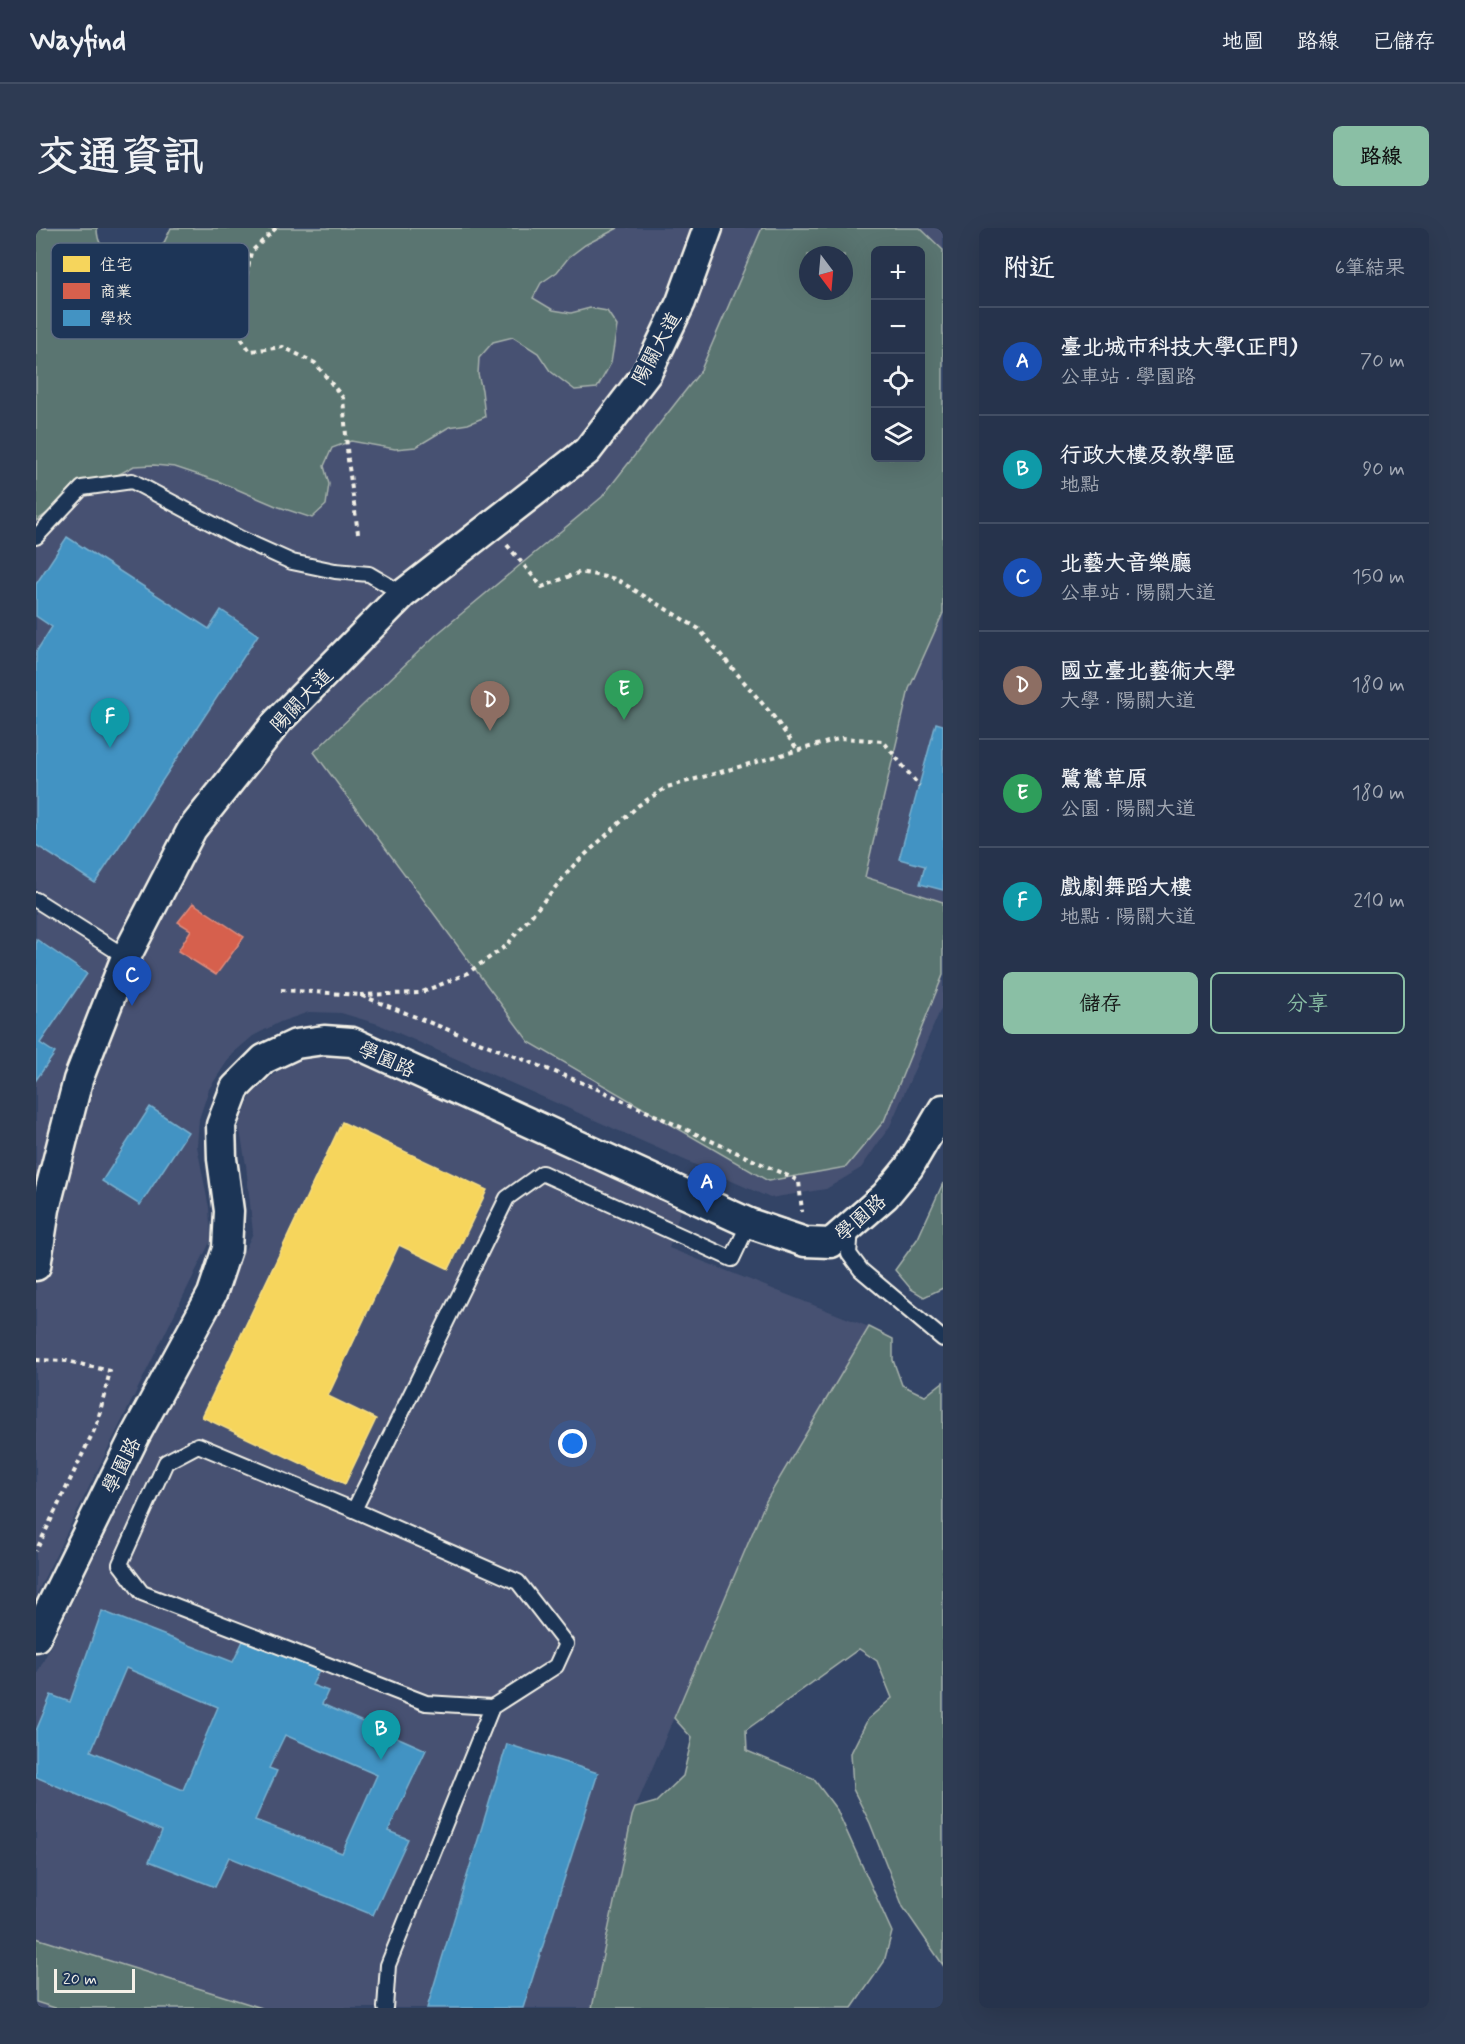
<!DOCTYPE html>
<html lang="zh-TW">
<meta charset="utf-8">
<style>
body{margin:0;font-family:Mynerve,"LXGW WenKai TC",sans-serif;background:#2e3b53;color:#f1f3f6}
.controls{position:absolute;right:18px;top:18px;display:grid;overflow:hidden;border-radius:9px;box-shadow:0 6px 24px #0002}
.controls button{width:54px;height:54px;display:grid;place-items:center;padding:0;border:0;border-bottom:2px solid #424e64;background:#26334c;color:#f1f3f6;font:30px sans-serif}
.compass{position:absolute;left:763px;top:18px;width:54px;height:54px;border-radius:50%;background:#26334c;box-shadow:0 6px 24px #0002;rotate:164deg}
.scale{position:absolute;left:18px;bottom:15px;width:81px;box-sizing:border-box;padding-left:6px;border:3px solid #f4f1e8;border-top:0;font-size:16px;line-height:21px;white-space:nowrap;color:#f4f1e8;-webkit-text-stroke:4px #1d3557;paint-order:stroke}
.you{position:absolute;left:537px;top:1216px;width:21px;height:21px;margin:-15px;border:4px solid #fff;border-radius:50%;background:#1a73e8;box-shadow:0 0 0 9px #1a73e833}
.badge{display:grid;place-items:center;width:39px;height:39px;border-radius:50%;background:#8abfa5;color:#fff;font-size:20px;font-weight:700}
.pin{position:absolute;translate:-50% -50px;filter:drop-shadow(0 2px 3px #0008)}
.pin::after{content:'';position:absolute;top:32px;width:21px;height:18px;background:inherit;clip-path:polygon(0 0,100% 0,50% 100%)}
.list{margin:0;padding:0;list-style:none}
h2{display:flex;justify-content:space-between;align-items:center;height:78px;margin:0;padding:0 24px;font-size:26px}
h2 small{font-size:20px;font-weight:400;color:#a4aab5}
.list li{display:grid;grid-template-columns:39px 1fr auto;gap:18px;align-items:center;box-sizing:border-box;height:108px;padding:0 24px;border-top:2px solid #424e64}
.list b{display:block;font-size:22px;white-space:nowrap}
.list p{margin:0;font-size:20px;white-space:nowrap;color:#a4aab5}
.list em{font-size:20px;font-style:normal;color:#a4aab5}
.actions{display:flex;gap:12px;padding:18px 24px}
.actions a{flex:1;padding:14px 0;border:2px solid #8abfa5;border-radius:9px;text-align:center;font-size:21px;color:#8abfa5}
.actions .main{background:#8abfa5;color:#111}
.icon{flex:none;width:33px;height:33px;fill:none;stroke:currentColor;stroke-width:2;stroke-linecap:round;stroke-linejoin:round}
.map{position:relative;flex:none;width:907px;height:1780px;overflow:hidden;border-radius:9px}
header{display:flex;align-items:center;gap:36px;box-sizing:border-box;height:84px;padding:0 30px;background:#26334c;border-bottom:2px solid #424e64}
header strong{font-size:28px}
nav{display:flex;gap:33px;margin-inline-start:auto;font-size:21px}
.intro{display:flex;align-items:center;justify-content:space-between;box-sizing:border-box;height:144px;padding:0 36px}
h1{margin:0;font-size:42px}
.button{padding:15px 27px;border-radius:9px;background:#8abfa5;color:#111;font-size:21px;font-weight:700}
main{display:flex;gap:36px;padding:0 36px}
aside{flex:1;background:#26334c;border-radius:9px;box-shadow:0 6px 24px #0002}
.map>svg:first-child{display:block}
.built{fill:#465172;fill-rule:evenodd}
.green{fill:#5a7471;stroke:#a7b2ac;stroke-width:1.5;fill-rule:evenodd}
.homes{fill:#f6d55c;stroke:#f5dd86;stroke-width:1.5}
.shops{fill:#d6604d;stroke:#df8c7c;stroke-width:1.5}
.schools{fill:#4393c3;stroke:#78afce;stroke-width:1.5;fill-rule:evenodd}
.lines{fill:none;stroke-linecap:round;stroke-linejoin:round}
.lane-casing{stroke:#f4f1e8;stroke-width:18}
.street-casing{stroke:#f4f1e8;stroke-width:33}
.path{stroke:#f4f1e8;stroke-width:4;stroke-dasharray:4.5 4.5;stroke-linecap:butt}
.lane{stroke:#1d3557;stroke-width:14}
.street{stroke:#1d3557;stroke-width:28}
.labels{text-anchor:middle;stroke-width:6;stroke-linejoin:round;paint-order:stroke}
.street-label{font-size:20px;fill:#f4f1e8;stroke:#1d3557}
.key{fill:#1d3557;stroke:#5e6d82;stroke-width:1.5}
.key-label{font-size:16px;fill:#f4f1e8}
</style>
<header>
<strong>Wayfind</strong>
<nav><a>地圖</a><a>路線</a><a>已儲存</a></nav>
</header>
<div class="intro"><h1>交通資訊</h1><a class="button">路線</a></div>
<main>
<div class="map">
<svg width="907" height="1780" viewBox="0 0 907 1780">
<rect width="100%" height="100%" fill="#346"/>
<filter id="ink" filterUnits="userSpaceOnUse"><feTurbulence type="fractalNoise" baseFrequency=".0167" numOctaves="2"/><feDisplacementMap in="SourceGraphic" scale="12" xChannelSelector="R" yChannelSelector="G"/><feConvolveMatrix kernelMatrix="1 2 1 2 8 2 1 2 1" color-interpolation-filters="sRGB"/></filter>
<g filter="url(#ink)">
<!-- built -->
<path class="built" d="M 260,0 L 907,0 L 907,776 L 854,898 L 825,940 L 790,961 L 734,970 L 342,796 L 305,785 L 273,784 L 244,794 L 217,808 L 196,826 L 173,861 L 163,891 L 161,918 L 173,980 L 175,1012 L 0,1367 L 0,226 ZM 840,22 L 884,22 L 884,230 L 840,230 ZM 772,27 L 808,27 L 808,63 L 772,63 Z
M 307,825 L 436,887 L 645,980 L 633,1020 L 833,1099 L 730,1273 L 596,1588 L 556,1780 L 0,1780 L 0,1448 L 217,1005 L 210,937 L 203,897 L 216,865 L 262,827 Z"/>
<!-- green -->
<path class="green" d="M 0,0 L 61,0 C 61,6 62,13 66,18 C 76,31 104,36 118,28 C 126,22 131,8 135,0 L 582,0 L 549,17 L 533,29 L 521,44 L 505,55 L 497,70 L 517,82 L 535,85 L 554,80 L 571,83 L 581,98 L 575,135 L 561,160 L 539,162 L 514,143 L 502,125 L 477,109 L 457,114 L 443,130 L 442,146 L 446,162 L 449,189 L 432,196 L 413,199 L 380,219 L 359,221 L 315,213 L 296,220 L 288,238 L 293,256 L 290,277 L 276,290 L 240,278 L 184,254 L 139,239 L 118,237 L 98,238 L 80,248 L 38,266 L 0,293 Z
M 726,0 L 884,0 L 907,22 L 907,385 L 873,461 L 829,649 L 907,674 L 907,747 L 848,893 L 810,939 L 732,953 L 493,814 L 278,524 L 401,406 L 566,269 L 664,144 ZM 884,22 L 884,230 L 840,230 L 840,22 ZM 772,27 L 808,27 L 808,63 L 772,63 Z
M 907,955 L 907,1060 L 888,1069 L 875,1061 L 859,1042 L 882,1010 Z
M 833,1099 L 857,1111 L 857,1132 L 866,1157 L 889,1168 L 907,1154 L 907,1737 L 867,1679 L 834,1595 L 817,1561 L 815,1525 L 832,1491 L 856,1470 L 841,1433 L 823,1421 L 710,1502 L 711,1523 L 777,1550 L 801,1582 L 856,1704 L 848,1734 L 816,1780 L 556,1780 L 596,1588 L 599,1580 L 620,1574 L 647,1548 L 656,1510 L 638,1490 L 730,1273 Z
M 0,1710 L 226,1780 L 19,1780 L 0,1774 Z"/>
<!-- homes -->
<path class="homes" d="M 306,894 L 451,962 L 413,1041 L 363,1017 L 292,1168 L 340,1191 L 309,1256 L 166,1189 Z"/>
<!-- shops -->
<path class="shops" d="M 157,675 L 208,709 L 180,747 L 142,723 L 155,702 L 142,694 Z"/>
<!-- schools -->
<path class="schools" d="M 31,309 L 173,401 L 185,382 L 222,407 L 59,655 L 0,617 L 0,424 L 16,399 L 0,388 L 0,356 Z
M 900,495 L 907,497 L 907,662 L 884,656 L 889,638 L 863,631 Z
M 0,711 L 51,746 L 4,815 L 19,825 L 0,852 Z
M 114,879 L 152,904 L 104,977 L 66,953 Z
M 66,1383 L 197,1434 L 207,1413 L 286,1437 L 276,1457 L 292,1463 L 286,1476 L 390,1522 L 352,1603 L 372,1611 L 337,1687 L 193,1629 L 179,1659 L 113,1633 L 126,1603 L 0,1549 L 0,1503 L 15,1467 L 34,1474 ZM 90,1440 L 182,1479 L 147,1562 L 55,1523 ZM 249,1507 L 341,1547 L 306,1625 L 219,1592 L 241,1543 L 233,1540 Z
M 471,1516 L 562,1545 L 487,1780 L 391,1780 Z"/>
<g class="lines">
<!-- lane casing -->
<g class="lane-casing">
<path id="lane" d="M 0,309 L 46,260 L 96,253 L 203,310 L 256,334 L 299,343 L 333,346 L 367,366
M 0,672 L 90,729
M 815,1000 L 813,1026 L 825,1042 L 907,1111
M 318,1282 L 482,1354 L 530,1416 L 520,1438 L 456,1479 L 390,1475 L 106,1365 L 84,1336 L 130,1234 L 162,1217 L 318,1282 L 471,970 L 506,945 L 696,1031 L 713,995
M 349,1780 L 352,1737 L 456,1479"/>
</g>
<!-- street casing -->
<g class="street-casing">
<path id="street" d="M 0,1038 L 9,981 L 42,852 L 90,729 L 156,601 L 242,493 L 367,366 L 551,223 L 611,145 L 645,74 L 672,0
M 0,1409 L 99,1208 L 176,1066 L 191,1021 L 193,983 L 186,931 L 185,897 L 199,860 L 228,831 L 260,816 L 288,812 L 316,814 L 713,995 L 769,1014 L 795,1015 L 849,968 L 873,939 L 907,881"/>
</g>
<!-- path -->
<path class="path" d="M 240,0 L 215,24 L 206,71 L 197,98 L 214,123 L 247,119 L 279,135 L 307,170 L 312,232 L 322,305
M 471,317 L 506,359 L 544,344 L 580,351 L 663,401 L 737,488 L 761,521
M 245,762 L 324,767 L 557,859 L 763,953 L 766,984
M 324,767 L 384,765 L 430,746 L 470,718 L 538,637 L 603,577 L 631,559 L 806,510 L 847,513 L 883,558
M 0,1132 L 31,1133 L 74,1143 L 61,1196 L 0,1323"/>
<!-- lane -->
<use href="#lane" class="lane"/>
<!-- street -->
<use href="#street" class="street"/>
</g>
</g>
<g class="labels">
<!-- street labels -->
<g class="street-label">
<text transform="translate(620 120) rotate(-61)" y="7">陽關大道</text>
<text transform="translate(265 472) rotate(-46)" y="7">陽關大道</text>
<text transform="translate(351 831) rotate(24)" y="7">學園路</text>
<text transform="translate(824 989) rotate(-41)" y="7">學園路</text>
<text transform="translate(85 1237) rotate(-63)" y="7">學園路</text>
</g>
</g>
<!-- legend -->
<rect x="15" y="15" width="198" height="96" rx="9" class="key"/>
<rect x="27" y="28" width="27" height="16" fill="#f6d55c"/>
<rect x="27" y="55" width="27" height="16" fill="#d6604d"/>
<rect x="27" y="82" width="27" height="16" fill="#4393c3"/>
<g class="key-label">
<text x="64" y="42">住宅</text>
<text x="64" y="69">商業</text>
<text x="64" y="96">學校</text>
</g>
</svg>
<div class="controls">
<button>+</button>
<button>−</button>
<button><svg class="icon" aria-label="locate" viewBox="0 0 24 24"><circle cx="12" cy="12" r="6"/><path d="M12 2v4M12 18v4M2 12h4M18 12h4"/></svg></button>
<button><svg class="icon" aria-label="layers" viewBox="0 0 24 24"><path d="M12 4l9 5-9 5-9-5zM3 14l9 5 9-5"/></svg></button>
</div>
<svg class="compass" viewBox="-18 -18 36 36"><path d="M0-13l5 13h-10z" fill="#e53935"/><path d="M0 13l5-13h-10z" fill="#a4aab5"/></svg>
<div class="scale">20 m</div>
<div class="you"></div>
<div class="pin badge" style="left:671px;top:985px;background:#1a4fb4">A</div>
<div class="pin badge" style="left:345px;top:1532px;background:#0f9aa8">B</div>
<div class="pin badge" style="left:96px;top:778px;background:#1a4fb4">C</div>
<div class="pin badge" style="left:454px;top:503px;background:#8d6e63">D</div>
<div class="pin badge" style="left:588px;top:492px;background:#2e9e5b">E</div>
<div class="pin badge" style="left:74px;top:520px;background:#0f9aa8">F</div>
</div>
<aside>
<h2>附近<small>6筆結果</small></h2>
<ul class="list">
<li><span class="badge" style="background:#1a4fb4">A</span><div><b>臺北城市科技大學(正門)</b><p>公車站 · 學園路</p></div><em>70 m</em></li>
<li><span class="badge" style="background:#0f9aa8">B</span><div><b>行政大樓及教學區</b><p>地點</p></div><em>90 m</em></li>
<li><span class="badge" style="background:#1a4fb4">C</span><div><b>北藝大音樂廳</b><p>公車站 · 陽關大道</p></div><em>150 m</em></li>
<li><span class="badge" style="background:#8d6e63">D</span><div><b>國立臺北藝術大學</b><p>大學 · 陽關大道</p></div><em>180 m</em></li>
<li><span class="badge" style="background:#2e9e5b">E</span><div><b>鷺鷥草原</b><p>公園 · 陽關大道</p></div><em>180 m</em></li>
<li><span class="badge" style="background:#0f9aa8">F</span><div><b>戲劇舞蹈大樓</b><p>地點 · 陽關大道</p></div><em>210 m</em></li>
</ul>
<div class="actions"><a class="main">儲存</a><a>分享</a></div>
</aside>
</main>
